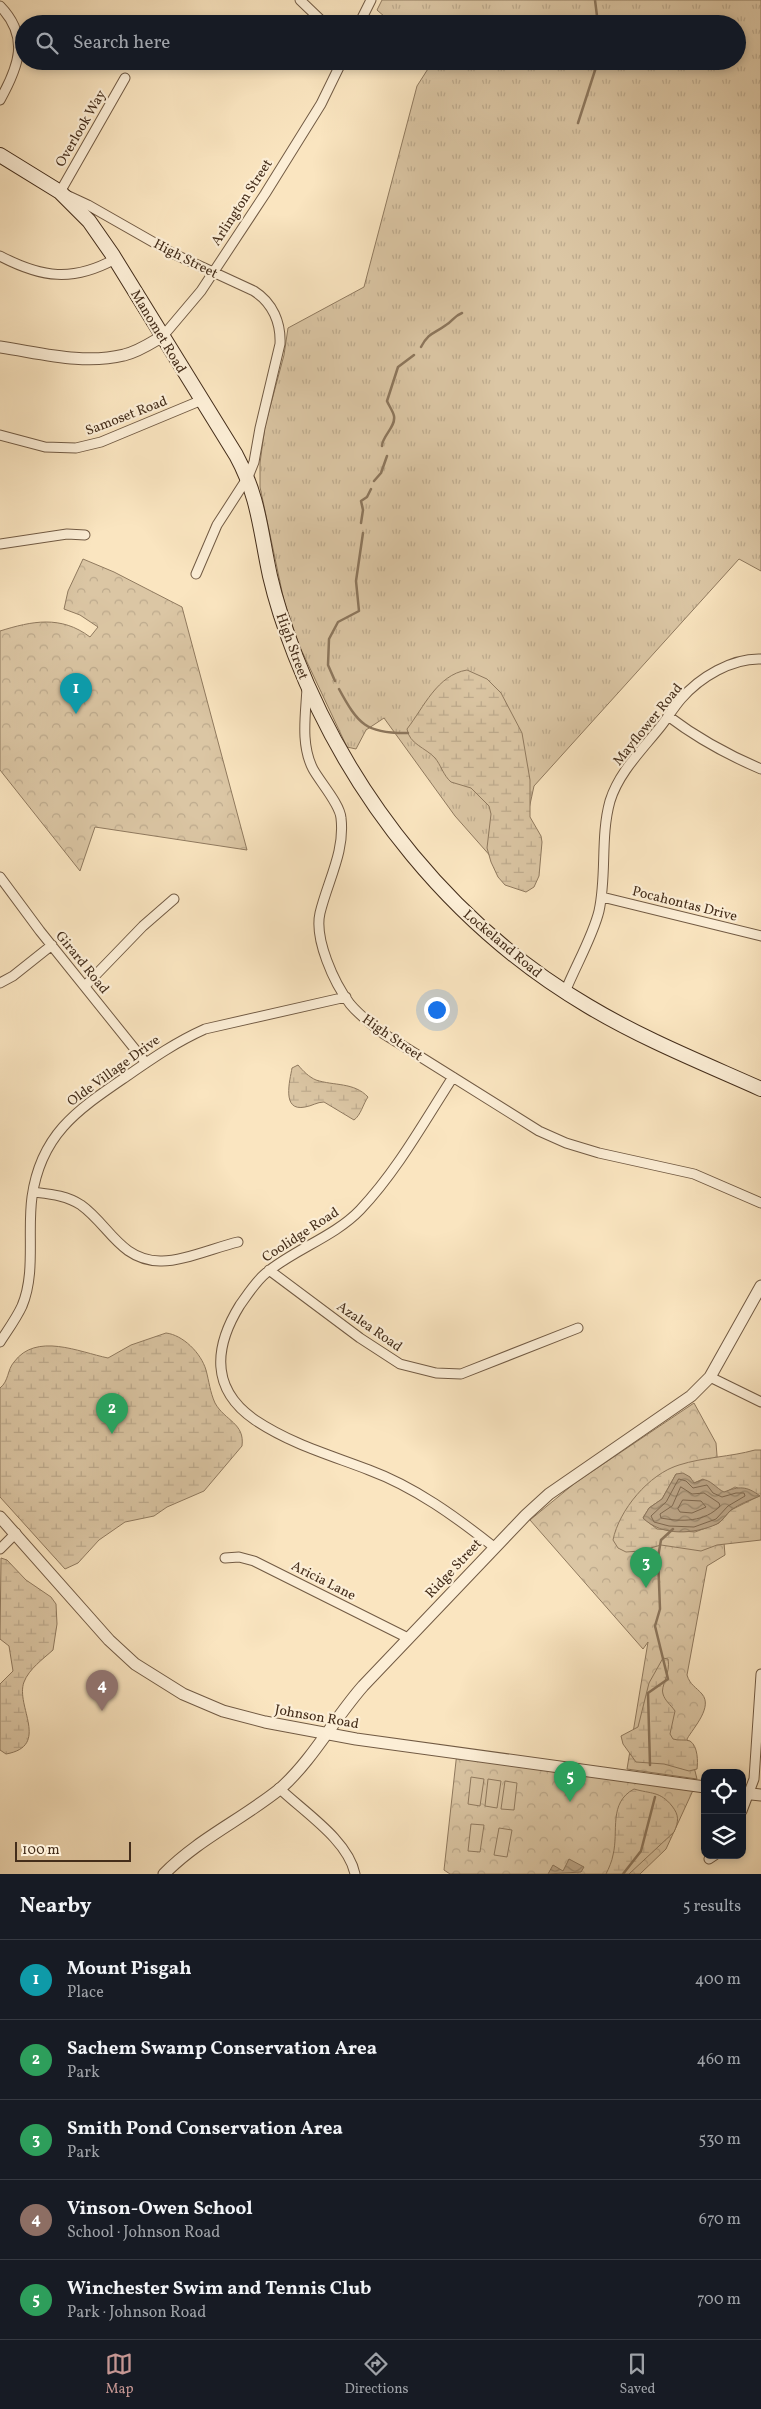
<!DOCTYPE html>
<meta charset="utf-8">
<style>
body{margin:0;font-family:Vollkorn,serif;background:#20242c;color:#f1f3f6}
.controls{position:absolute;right:15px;bottom:15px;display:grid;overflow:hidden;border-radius:10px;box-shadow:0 2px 8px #0003}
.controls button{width:45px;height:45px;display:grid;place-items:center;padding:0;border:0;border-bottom:1px solid #363941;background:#171b24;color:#f1f3f6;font:25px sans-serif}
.scale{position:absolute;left:15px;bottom:12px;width:116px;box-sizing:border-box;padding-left:5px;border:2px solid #442d1a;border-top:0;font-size:14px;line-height:18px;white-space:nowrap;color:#442d1a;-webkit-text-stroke:4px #fceed6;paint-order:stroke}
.you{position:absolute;left:436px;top:1009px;width:18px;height:18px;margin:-12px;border:4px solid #fff;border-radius:50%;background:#1a73e8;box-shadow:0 0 0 8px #1a73e833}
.badge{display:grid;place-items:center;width:32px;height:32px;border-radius:50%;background:#c59692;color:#fff;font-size:16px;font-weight:700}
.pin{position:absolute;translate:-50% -41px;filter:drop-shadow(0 1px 2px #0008)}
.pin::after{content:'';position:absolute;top:26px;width:18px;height:15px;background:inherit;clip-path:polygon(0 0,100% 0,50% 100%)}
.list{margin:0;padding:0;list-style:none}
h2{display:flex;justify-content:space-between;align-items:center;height:65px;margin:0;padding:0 20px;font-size:21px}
h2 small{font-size:16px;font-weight:400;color:#9ea1a6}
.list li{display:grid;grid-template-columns:32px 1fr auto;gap:15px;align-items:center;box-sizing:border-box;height:80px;padding:0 20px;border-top:1px solid #363941}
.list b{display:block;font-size:19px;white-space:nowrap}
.list p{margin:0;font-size:16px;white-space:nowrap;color:#9ea1a6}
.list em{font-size:16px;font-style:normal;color:#9ea1a6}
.icon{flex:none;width:28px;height:28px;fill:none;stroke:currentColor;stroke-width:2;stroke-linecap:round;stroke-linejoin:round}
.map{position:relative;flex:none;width:761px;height:1874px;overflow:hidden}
.search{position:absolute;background:#171b24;box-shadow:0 2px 8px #0003;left:15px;right:15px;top:15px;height:55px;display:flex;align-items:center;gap:12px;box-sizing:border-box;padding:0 18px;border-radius:28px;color:#9ea1a6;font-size:19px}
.sheet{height:465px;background:#171b24}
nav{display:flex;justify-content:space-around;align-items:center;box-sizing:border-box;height:70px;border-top:1px solid #363941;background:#171b24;font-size:14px;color:#9ea1a6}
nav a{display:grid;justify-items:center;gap:2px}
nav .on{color:#c59692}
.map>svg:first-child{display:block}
.grass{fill:url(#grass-tufts);stroke:#907a5f}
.forest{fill:url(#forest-crowns);stroke:#907a5f}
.wetland{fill:url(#wetland-marsh);stroke:#907a5f;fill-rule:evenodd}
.pitch{fill:#dbc6a4;stroke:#907a5f}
.water{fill:url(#water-waves);stroke:#8c765c}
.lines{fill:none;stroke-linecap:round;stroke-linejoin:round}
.shore{stroke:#806a51;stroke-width:1}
.stream{stroke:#8c765c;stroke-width:2.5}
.minor-casing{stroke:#725b44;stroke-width:11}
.tertiary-casing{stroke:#725b44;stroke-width:13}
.secondary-casing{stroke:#442d1a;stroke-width:16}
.minor{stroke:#fceed6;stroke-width:9}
.tertiary{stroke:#fceed6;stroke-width:11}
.secondary{stroke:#fceed6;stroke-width:14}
.labels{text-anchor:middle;stroke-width:4.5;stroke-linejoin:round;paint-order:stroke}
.street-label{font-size:14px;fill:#442d1a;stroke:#fceed6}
</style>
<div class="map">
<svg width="761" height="1874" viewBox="0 0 761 1874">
<defs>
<pattern id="grass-tufts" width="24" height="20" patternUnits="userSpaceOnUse" patternTransform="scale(1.25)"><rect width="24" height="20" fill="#dbc6a4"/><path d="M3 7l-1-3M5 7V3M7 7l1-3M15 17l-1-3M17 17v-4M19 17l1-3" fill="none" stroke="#bdaa8d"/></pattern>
<pattern id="forest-crowns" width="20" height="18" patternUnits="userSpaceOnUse" patternTransform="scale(1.25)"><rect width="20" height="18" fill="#dbc6a4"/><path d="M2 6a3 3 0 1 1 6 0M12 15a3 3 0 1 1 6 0" fill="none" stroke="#bdaa8d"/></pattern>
<pattern id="wetland-marsh" width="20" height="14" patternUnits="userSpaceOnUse" patternTransform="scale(1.25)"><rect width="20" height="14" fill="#dbc6a4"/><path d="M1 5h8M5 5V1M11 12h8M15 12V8" fill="none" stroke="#bdaa8d"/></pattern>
<pattern id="water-waves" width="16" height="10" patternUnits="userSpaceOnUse" patternTransform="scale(1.25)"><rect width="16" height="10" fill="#bca688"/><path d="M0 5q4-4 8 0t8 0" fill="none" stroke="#9a886e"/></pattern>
</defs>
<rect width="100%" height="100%" fill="#fae5c0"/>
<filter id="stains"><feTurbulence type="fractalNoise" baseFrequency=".004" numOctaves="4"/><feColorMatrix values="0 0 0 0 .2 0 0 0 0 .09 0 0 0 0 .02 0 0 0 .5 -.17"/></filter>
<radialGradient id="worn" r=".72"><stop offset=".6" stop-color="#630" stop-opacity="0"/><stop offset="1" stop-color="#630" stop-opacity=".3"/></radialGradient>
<!-- grass -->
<path class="grass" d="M 382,0 L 761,0 L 761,571 L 739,559 L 534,786 L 521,846 L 500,867 L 455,816 L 384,718 L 366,730 L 356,749 L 347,747 L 299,645 L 284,601 L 260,487 L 260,463 L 265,426 L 284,355 L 288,328 L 364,287 L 417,86 L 433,61 L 737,61 L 737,24 L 393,24 L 377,10 Z"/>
<!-- forest -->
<path class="forest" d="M 83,559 L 114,572 L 182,607 L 247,850 L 95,827 L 80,871 L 0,770 L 0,631 C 32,621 61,615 90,637 L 98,627 L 80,615 L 64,609 L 68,591 Z
M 694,1403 L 716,1443 L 725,1555 L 707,1566 L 687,1675 C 690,1685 696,1687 702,1694 C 713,1707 694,1727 687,1739 L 697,1779 L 627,1769 L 648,1642 L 643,1649 L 530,1520 L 575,1483 Z
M 457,1752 L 695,1786 L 666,1849 L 640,1874 L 450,1874 L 444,1870 Z"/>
<!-- wetland -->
<path class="wetland" d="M 467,670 L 487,679 L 501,693 L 522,733 L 530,780 L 530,817 L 541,836 L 542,842 L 539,876 L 534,887 L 526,892 L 505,885 L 498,877 L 491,862 L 487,848 L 491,814 L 489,806 L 471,788 L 451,782 C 443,775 441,765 435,758 C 426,748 409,744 407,729 C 424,707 437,675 467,670 Z
M 298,1065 C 303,1071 309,1077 316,1080 C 334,1086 354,1082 368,1097 C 363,1104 361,1115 354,1120 L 324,1102 C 317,1102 312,1106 305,1107 C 281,1112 290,1080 292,1068 Z
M 166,1333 C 183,1335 201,1353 206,1370 C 209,1381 210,1392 215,1403 C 225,1421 245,1423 242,1446 L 204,1491 L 167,1507 L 154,1516 L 125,1522 L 99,1540 L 78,1563 L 65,1569 L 0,1497 L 0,1388 C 9,1381 7,1370 14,1362 C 36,1332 79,1352 108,1358 L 131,1345 Z
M 755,1450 L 761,1450 L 761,1540 L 717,1545 L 701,1551 L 661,1545 L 640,1551 L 626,1552 L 618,1548 L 613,1540 C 619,1510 649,1474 679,1465 C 704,1457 730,1457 755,1450 ZM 676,1474 L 694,1483 L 703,1479 L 724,1493 L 735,1487 L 759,1496 L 731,1510 L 719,1523 L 695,1532 L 657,1529 L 643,1518 L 649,1508 L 662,1499 Z
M 1,1558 L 7,1560 L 26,1580 L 51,1597 L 56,1604 L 57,1624 L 53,1650 C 43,1659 29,1669 24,1682 C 15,1706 51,1746 6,1754 L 0,1750 L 0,1684 L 13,1671 L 9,1646 L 0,1639 Z
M 663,1658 L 668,1659 C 671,1673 660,1687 663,1694 C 665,1701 671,1705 675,1711 L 670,1734 L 673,1739 C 678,1741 686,1739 690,1741 C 698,1746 698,1762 697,1769 L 689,1771 L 664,1764 L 636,1762 L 623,1744 L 621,1736 L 638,1727 L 649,1683 Z
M 634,1789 C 651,1794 660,1791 672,1806 C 679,1815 679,1821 674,1832 L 629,1874 L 606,1874 C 609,1868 612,1861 613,1855 C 619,1831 608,1803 634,1789 Z"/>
<!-- pitch -->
<path class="pitch" d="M 471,1777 L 484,1779 L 480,1806 L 468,1804 Z
M 488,1779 L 501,1781 L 497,1808 L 485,1806 Z
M 505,1781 L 517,1783 L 514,1810 L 501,1809 Z
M 471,1824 L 484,1825 L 480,1852 L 468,1851 Z
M 499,1828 L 512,1830 L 507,1857 L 494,1855 Z"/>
<!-- water -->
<path class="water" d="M 683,1473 L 690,1477 L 694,1483 C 697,1482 699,1481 702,1480 C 709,1478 717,1489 724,1492 C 739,1486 747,1486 760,1496 C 750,1500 739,1504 731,1510 C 726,1514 723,1521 717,1524 C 695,1534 662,1537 643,1518 L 649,1508 L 662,1499 L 676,1474 Z
M 569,1859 L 584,1867 L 581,1872 L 548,1874 L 553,1865 L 563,1871 Z"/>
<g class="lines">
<!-- shore -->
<path class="shore" d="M 679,1479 L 686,1481 L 693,1488 L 707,1485 L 713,1493 L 722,1497 L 736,1493 L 744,1493 L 745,1496 L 728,1506 L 716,1519 L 694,1527 L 669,1526 L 654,1522 L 651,1516 L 666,1502 Z
M 681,1487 L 692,1494 L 704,1493 L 719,1503 L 720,1506 C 705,1522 682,1522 661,1518 L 660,1514 L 672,1506 Z
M 683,1500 L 701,1501 L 706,1507 L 692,1513 L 680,1512 L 678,1509 Z"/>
<!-- stream -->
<path class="stream" d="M 595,0 L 598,24
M 578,123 L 598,61
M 421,347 C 429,332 434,334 446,325 C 453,321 454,316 462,313
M 382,446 C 382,436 396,427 394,416 C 393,411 389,406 387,401 L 398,367 L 414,355
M 374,481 L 381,473 L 387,456
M 361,523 L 363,510 L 361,501 L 367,497 L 371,489
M 335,681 L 328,665 L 329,639 L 338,622 L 359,611 L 356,581 L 363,533
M 339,689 C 358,724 366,734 408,733
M 650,1765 L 648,1693 L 668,1679 L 655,1626 L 660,1609 L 658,1557 L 661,1540 L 673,1529
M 623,1874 L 641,1851 L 655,1797"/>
<!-- minor casing -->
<g class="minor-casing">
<path id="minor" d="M 300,0 L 325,24
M 0,6 C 30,37 19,66 0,100
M 359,24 L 371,0
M 125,78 L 60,192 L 88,205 L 174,254 L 254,291 C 273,303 281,323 280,344 L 260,428 L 254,462 L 248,477 L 217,525 L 196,574
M 0,256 C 42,278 73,282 115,259
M 163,336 L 201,291 L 265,194 L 321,104 L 342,61
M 0,435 L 45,447 L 76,448 L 101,442 L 202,400
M 0,544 L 67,534 L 85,535
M 307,687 C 306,713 300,744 313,769 C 320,782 340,804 341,818 C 345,852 328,880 320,913 C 314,939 334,983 350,1004 C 360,1016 372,1025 384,1034 L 539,1131 L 566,1143 L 599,1153 L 694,1174 L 761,1203
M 668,716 C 697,738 728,755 761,769
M 0,877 L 40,931 L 146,1063
M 602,897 L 761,936
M 0,983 L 13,976 L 52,945
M 85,986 L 143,926 L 174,899
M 565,992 C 575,967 593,936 599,911 C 607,875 600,837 610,801 C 619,772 642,750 661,726 C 668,717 674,707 681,699 C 700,677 732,658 761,659
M 453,1077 C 424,1122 397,1171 360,1210 C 334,1237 295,1249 266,1273 C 256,1281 248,1294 240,1305 C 214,1347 210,1389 255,1420 C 291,1444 330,1455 369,1470 C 415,1487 456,1517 494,1547
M 33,1192 C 49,1194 66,1195 81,1205 C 109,1225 120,1260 160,1261 C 181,1262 216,1247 238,1242
M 269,1270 L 360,1338 L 400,1364 L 436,1373 L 461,1374 L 578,1328
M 0,1342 C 7,1331 16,1319 22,1306 C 36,1273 27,1232 32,1197 C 41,1133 79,1109 127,1076 C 153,1058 176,1042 205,1029 L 346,997
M 710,1377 L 761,1402
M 0,1549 L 16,1533
M 225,1558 L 239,1557 L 254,1561 L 408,1638
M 279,1788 C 304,1812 348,1840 355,1874
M 742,1811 L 754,1779 L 761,1674
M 709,1859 L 715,1855"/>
</g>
<!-- tertiary casing -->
<g class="tertiary-casing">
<path id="tertiary" d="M 0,347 C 41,353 83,365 124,355 C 138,352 151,343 163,336
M 0,1517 L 109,1640 L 135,1664 L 183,1694 L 223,1711 L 265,1722 L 356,1739 L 705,1787
M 742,1793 L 761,1795
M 164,1874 C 198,1839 243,1819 281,1788 C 313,1759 334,1719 363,1686 L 526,1515 L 549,1494 L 691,1396 L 710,1377 L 761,1286"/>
</g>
<!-- secondary casing -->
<g class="secondary-casing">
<path id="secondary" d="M 0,155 L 60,192 L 89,221 L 112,254 L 236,455 C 259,497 260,530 270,576 C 276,602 285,629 295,655 C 351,799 454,927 588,1006 C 643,1039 703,1063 761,1089"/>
</g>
<!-- minor -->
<use href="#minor" class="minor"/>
<!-- tertiary -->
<use href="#tertiary" class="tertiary"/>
<!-- secondary -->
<use href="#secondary" class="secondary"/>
</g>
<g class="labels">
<!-- street labels -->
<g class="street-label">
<text transform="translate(80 128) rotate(-60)" y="5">Overlook Way</text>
<text transform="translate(241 202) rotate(-57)" y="5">Arlington Street</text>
<text transform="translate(186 258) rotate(27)" y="5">High Street</text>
<text transform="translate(159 331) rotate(59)" y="5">Manomet Road</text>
<text transform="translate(126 415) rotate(-21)" y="5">Samoset Road</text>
<text transform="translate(293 646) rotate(70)" y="5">High Street</text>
<text transform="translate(647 724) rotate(-51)" y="5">Mayflower Road</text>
<text transform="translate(685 903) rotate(14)" y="5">Pocahontas Drive</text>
<text transform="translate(503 943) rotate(40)" y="5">Lockeland Road</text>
<text transform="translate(83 962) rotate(51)" y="5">Girard Road</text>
<text transform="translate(393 1037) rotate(35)" y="5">High Street</text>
<text transform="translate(113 1070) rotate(-36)" y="5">Olde Village Drive</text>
<text transform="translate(300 1234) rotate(-33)" y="5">Coolidge Road</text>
<text transform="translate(370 1326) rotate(35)" y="5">Azalea Road</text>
<text transform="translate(453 1568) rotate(-47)" y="5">Ridge Street</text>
<text transform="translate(324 1580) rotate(27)" y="5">Aricia Lane</text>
<text transform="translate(317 1716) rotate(10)" y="5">Johnson Road</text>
</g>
</g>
<rect width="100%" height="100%" filter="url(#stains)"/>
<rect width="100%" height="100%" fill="url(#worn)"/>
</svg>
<div class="controls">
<button><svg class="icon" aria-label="locate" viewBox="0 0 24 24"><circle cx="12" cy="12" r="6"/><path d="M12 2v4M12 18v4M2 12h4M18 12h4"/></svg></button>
<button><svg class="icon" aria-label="layers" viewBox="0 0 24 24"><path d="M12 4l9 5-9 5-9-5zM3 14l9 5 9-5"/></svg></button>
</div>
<div class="scale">100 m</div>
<div class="you"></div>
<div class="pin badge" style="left:76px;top:714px;background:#0f9aa8">1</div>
<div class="pin badge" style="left:112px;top:1434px;background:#2e9e5b">2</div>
<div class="pin badge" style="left:646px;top:1588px;background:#2e9e5b">3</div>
<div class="pin badge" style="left:102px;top:1711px;background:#8d6e63">4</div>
<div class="pin badge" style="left:570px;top:1802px;background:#2e9e5b">5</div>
<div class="search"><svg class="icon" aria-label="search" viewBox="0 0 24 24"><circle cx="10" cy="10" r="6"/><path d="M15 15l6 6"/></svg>Search here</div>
</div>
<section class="sheet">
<h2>Nearby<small>5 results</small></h2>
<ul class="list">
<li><span class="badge" style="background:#0f9aa8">1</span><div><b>Mount Pisgah</b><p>Place</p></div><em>400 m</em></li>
<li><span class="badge" style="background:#2e9e5b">2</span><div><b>Sachem Swamp Conservation Area</b><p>Park</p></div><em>460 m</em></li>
<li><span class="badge" style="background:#2e9e5b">3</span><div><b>Smith Pond Conservation Area</b><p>Park</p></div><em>530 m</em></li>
<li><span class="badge" style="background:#8d6e63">4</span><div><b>Vinson-Owen School</b><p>School · Johnson Road</p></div><em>670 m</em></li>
<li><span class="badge" style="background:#2e9e5b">5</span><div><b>Winchester Swim and Tennis Club</b><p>Park · Johnson Road</p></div><em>700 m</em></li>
</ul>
</section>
<nav>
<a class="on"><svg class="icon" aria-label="map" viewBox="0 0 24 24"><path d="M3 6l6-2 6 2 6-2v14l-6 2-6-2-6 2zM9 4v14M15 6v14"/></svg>Map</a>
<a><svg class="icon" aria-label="directions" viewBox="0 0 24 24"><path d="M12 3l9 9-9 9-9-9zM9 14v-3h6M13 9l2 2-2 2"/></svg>Directions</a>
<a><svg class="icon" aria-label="saved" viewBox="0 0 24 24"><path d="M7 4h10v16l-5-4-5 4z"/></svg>Saved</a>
</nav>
